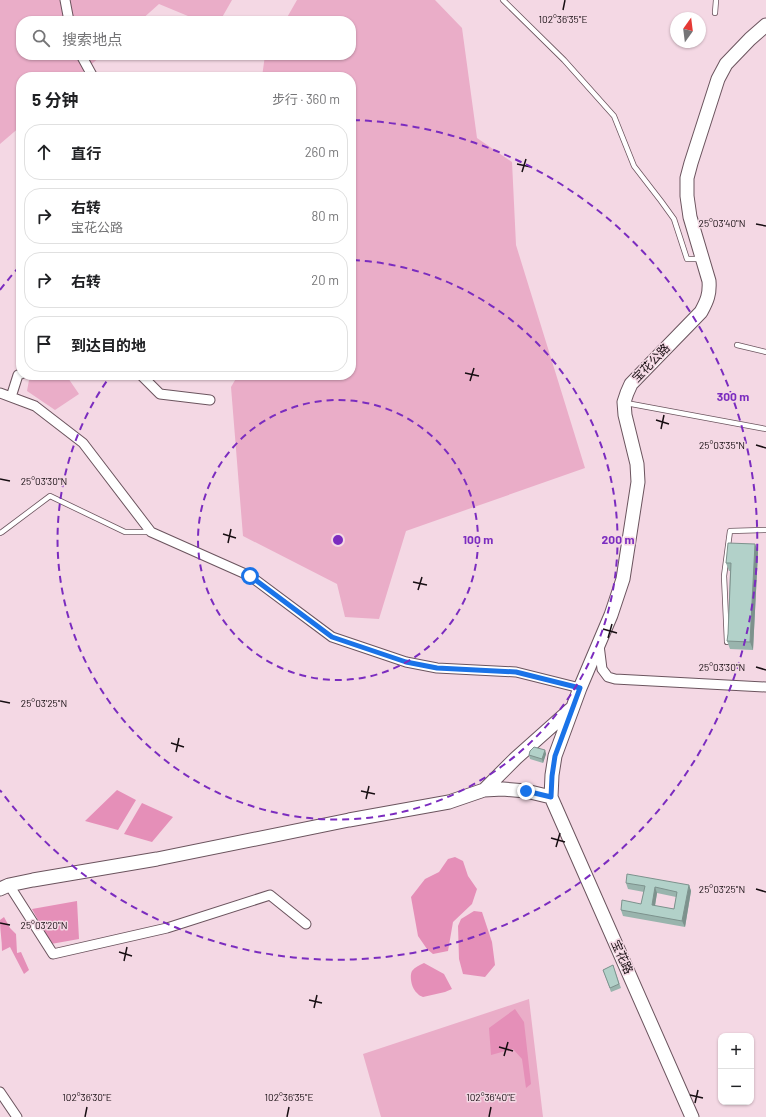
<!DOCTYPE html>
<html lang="zh">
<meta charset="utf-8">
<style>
body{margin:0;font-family:Barlow,"Noto Sans SC",sans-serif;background:#f6f6f6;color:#202124}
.controls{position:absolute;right:12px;bottom:12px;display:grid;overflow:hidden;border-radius:8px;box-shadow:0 1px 3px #0004}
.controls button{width:36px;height:36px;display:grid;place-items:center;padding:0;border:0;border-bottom:1px solid #e0e0e0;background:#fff;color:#202124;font:20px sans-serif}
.compass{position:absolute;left:670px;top:12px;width:36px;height:36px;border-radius:50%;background:#fff;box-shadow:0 1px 3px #0004;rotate:14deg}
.stop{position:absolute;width:12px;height:12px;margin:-9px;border:3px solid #1a73e8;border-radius:50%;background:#fff}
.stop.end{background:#1a73e8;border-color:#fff;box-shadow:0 1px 4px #0008}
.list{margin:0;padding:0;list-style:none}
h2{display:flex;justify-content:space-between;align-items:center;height:52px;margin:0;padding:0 16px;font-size:17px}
h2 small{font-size:13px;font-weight:400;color:#757577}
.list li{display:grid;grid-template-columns:26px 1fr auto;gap:12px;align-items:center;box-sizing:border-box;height:56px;margin:0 8px 8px;padding:0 8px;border:1px solid #e0e0e0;border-radius:16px}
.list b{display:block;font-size:15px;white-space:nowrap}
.list p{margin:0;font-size:13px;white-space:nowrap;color:#757577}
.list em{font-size:13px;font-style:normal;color:#757577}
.icon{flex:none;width:22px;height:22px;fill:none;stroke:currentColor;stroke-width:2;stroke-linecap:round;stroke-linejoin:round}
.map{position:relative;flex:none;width:766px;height:1117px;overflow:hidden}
.search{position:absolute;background:#fff;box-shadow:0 1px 3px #0004;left:16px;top:16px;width:340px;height:44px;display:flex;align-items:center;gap:10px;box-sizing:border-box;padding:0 14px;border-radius:16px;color:#757577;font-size:15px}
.panel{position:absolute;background:#fff;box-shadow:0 1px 3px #0004;left:16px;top:72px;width:340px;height:308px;border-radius:16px}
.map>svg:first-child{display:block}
.green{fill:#eaadc8}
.water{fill:#e58fb8}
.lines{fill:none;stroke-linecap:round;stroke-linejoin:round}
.lane-casing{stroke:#6b545e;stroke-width:6}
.street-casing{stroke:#6b545e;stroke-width:11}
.secondary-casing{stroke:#6b545e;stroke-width:15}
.lane{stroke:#fff;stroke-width:4.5}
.street{stroke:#fff;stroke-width:9}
.secondary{stroke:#fff;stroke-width:13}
.wall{fill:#99b4ad;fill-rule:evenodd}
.shaded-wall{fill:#7d928d}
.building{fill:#b2d1c9;stroke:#7d928d;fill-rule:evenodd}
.route{stroke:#1a73e8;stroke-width:5}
.ticks{fill:none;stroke:#170e12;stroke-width:1.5}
.ring{fill:none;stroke:#7b2cbf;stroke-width:2;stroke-dasharray:7 5}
.labels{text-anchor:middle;stroke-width:3;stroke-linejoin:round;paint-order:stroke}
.street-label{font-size:12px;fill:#170e12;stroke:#f4d8e4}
.ticks-label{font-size:10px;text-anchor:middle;fill:#170e12;stroke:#f4d8e4;stroke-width:3;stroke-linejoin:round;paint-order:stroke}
.centre{fill:#7b2cbf;stroke:#f4d8e4;stroke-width:2}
.ring-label{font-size:12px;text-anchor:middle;font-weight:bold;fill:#7b2cbf;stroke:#f4d8e4;stroke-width:3;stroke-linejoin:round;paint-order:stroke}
</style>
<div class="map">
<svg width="766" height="1117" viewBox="0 0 766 1117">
<rect width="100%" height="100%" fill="#f4d8e4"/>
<!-- green -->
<path class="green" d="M 0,0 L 232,0 L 220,21 L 200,21 L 159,4 L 140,21 L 21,21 L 21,55 L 102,55 L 77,77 L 21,77 L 21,126 L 0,144 Z
M 297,0 L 435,0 L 462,28 L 477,138 L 512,162 L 516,245 L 585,468 L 406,531 L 379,619 L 345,617 L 337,584 L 243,536 L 231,387 L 238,375 L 351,375 L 351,77 L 262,77 L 265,55 L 351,55 L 351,21 L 285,21 Z
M 45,375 L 66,375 L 79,394 L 55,410 L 27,391 L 29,380 Z
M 529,999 L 543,1117 L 381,1117 L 363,1054 Z"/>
<!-- water -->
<path class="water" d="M 117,790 L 136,800 L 118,830 L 85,821 Z
M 142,803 L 173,817 L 152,842 L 124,834 Z
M 455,857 L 463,861 L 468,876 L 477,889 L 472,904 L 453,922 L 448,951 L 433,954 L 427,949 L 418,936 L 411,897 L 425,879 L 439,872 L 448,859 Z
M 77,901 L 79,939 L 51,944 L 32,909 Z
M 474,911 L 482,912 L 492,942 L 495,965 L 485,977 L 463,974 L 459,959 L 458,926 L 461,919 Z
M 4,917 L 10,928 L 16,934 L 17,953 L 21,952 L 29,970 L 24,974 L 10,947 L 2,951 C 2,940 0,931 0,920 Z
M 424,963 L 444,974 L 452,989 L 445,992 L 423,997 C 421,996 418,995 417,993 C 412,989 409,977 412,971 C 415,967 420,965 424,963 Z
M 515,1009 L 524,1022 L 531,1084 L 526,1088 L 522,1059 L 513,1049 L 491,1055 L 489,1028 Z"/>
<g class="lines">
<!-- lane casing -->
<g class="lane-casing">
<path id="lane" d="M 503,0 L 564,60 L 614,116 L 634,166 L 661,201 L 674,219 L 687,259 L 701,259
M 715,13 L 716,0
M 737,345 L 766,352
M 626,403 L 766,429
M 0,533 L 2,532 L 50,496 L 125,532 L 150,532
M 727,642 L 724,576 L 730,531 L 766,530"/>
</g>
<!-- street casing -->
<g class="street-casing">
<path id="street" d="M 65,0 L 69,21
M 81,55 L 93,77
M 141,375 L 160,394 L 210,400
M 0,393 L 35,406 L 83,443 L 151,532 L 250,576 L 332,637 L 406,662 L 437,668 L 516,672 L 580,688
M 11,397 L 18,375 L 21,374
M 599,645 L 602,669 L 608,677 L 615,679 L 766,687
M 9,885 L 53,954 L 167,928 L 270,895 L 306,924
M 0,1092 L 17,1117"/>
</g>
<!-- secondary casing -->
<g class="secondary-casing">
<path id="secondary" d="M 484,790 L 516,758 L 571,709
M 0,889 L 9,885 L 33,880 L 157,859 L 349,820 L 449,802 L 484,790 L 503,789 L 526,791 L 551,797
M 692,1117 L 551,797 L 552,775 L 555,756 L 580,688 L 611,615 L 623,579 L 638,482 L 637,464 L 625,415 L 624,402 L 627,393 L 631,384 L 701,312 C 707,301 710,294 709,281 L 690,217 L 687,196 L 687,178 L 691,163 L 718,79 L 726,64 L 750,39 L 766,25"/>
</g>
<!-- lane -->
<use href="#lane" class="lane"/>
<!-- street -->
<use href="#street" class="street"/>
<!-- secondary -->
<use href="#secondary" class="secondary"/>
</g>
<!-- wall -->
<path class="wall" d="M 755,544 L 758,552 L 753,650 L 730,649 L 727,641 L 728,634 L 730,571 L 729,571 L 726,563 Z
M 545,750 L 546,754 L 543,763 L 530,759 L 529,755 Z
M 626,883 L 689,885 L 691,891 L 685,927 L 623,916 L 621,910 L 641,904 L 644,892 L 628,889 ZM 657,893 L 676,897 L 674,909 L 655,906 Z
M 613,965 L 621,988 L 611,992 L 603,970 Z"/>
<!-- shaded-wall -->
<path class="shaded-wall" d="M 755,544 L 758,552 L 753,650 L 750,642 Z
M 545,750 L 546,754 L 543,763 L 542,759 Z
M 689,885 L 691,891 L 685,927 L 682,921 Z
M 655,887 L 657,893 L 654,911 L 652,905 Z"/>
<!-- building -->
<path class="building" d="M 728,543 L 755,544 L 750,642 L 727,641 L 728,634 L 731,563 L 726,563 Z
M 534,747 L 545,750 L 542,759 L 529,755 L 530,751 Z
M 627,874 L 689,885 L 682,921 L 621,910 L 622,900 L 641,904 L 645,886 L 626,883 ZM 655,887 L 677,892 L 674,909 L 652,905 Z
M 613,965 L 619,984 L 610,988 L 603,970 Z"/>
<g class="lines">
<!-- route -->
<path class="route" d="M 250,576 L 332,637 L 406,662 L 437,668 L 516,672 L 580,688 L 555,756 L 552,776 L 551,797 L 526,791"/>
</g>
<!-- ticks -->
<path class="ticks" d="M 563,10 L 565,0M 517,164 L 531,167M 522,172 L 526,159M 756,224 L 766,226M 465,373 L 479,376M 470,381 L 474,368M 656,420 L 669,424M 661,429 L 664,415M 756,445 L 766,448M 0,479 L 10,481M 223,534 L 236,538M 228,543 L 231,529M 413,582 L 427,585M 418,590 L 422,577M 603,629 L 617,633M 608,638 L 612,624M 756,667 L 766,670M 0,701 L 10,703M 171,743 L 184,747M 176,752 L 179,738M 361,791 L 375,794M 366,799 L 369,786M 551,838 L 565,842M 556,847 L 560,833M 756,889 L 766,892M 0,923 L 10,925M 119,952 L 132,956M 124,961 L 127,947M 309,1000 L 322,1003M 314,1008 L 317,995M 499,1047 L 513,1051M 504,1056 L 508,1042M 690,1095 L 703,1098M 695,1103 L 698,1090M 85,1117 L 87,1107M 287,1117 L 289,1107M 489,1117 L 491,1107"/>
<!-- distance rings -->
<g class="ring">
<circle cx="338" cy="540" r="140"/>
<path d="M353 260A280 280 0 1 1 111 375"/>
<path d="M0 290A420 420 0 0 1 19 267M353 120A420 420 0 1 1 0 790"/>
</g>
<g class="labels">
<!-- street labels -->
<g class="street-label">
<text transform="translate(651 363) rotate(-46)" y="4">宝花公路</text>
<text transform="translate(622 957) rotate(66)" y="4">宝花路</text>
</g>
</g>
<g class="ticks-label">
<text x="563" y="23">102°36'35"E</text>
<text x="722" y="227">25°03'40"N</text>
<text x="722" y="449">25°03'35"N</text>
<text x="44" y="485">25°03'30"N</text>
<text x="722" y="671">25°03'30"N</text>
<text x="44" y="707">25°03'25"N</text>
<text x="722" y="893">25°03'25"N</text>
<text x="44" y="929">25°03'20"N</text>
<text x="87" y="1101">102°36'30"E</text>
<text x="289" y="1101">102°36'35"E</text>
<text x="491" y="1101">102°36'40"E</text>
</g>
<circle cx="338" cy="540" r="6" class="centre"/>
<g class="ring-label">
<text x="733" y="401">300 m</text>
<text x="478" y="544">100 m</text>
<text x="618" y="544">200 m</text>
</g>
</svg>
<div class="controls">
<button>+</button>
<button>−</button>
</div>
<svg class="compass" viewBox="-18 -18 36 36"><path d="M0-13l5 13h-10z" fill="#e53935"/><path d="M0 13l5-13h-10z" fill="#757577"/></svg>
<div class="stop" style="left:250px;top:576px"></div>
<div class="stop end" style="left:526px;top:791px"></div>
<div class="search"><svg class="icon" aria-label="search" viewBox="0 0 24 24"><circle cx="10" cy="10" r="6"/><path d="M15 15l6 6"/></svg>搜索地点</div>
<section class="panel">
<h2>5 分钟<small>步行 · 360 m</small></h2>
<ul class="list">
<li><svg class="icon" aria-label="ahead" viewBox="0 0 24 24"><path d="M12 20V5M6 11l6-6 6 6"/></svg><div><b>直行</b></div><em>260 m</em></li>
<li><svg class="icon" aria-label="right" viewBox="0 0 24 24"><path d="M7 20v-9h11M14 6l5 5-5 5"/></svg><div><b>右转</b><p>宝花公路</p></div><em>80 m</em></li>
<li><svg class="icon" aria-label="right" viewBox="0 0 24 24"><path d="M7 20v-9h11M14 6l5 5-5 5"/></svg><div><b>右转</b></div><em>20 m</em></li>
<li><svg class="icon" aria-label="arrive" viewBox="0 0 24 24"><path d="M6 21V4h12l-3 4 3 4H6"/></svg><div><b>到达目的地</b></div></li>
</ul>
</section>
</div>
